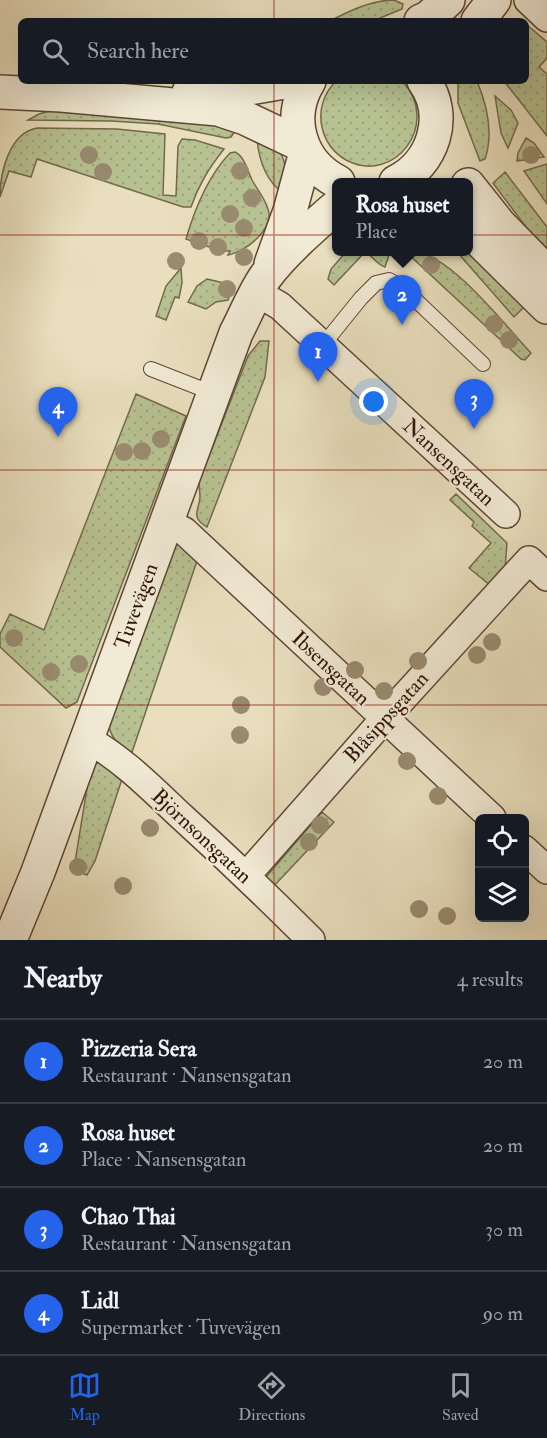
<!DOCTYPE html>
<meta charset="utf-8">
<style>
body{margin:0;font-family:"IM FELL Double Pica",serif;background:#20242c;color:#f1f3f6}
.controls{position:absolute;right:18px;bottom:18px;display:grid;overflow:hidden;border-radius:9px;box-shadow:0 6px 24px #0002}
.controls button{width:54px;height:54px;display:grid;place-items:center;padding:0;border:0;border-bottom:2px solid #363941;background:#171b24;color:#f1f3f6;font:30px sans-serif}
.you{position:absolute;left:374px;top:402px;width:21px;height:21px;margin:-15px;border:4px solid #fff;border-radius:50%;background:#1a73e8;box-shadow:0 0 0 9px #1a73e833}
.badge{display:grid;place-items:center;width:39px;height:39px;border-radius:50%;background:#2563eb;color:#fff;font-size:20px;font-weight:700}
.pin{position:absolute;translate:-50% -50px;filter:drop-shadow(0 2px 3px #0008)}
.pin::after{content:'';position:absolute;top:32px;width:21px;height:18px;background:inherit;clip-path:polygon(0 0,100% 0,50% 100%)}
.popup{position:absolute;left:332px;top:178px;width:141px;height:78px;box-sizing:border-box;display:grid;place-content:center;border-radius:9px;background:#171b24;filter:drop-shadow(0 2px 4px #0005);font-size:20px;white-space:nowrap;color:#9ea1a6}
.popup b{font-size:22px;color:#f1f3f6}
.popup::after{content:'';position:absolute;left:50%;top:100%;margin-left:-12px;border:12px solid transparent;border-top-color:#171b24}
.list{margin:0;padding:0;list-style:none}
h2{display:flex;justify-content:space-between;align-items:center;height:78px;margin:0;padding:0 24px;font-size:26px}
h2 small{font-size:20px;font-weight:400;color:#9ea1a6}
.list li{display:grid;grid-template-columns:39px 1fr auto;gap:18px;align-items:center;box-sizing:border-box;height:84px;padding:0 24px;border-top:2px solid #363941}
.list b{display:block;font-size:22px;white-space:nowrap}
.list p{margin:0;font-size:20px;white-space:nowrap;color:#9ea1a6}
.list em{font-size:20px;font-style:normal;color:#9ea1a6}
.icon{flex:none;width:33px;height:33px;fill:none;stroke:currentColor;stroke-width:2;stroke-linecap:round;stroke-linejoin:round}
.map{position:relative;flex:none;width:547px;height:940px;overflow:hidden}
.search{position:absolute;background:#171b24;box-shadow:0 6px 24px #0002;left:18px;right:18px;top:18px;height:66px;display:flex;align-items:center;gap:15px;box-sizing:border-box;padding:0 21px;border-radius:9px;color:#9ea1a6;font-size:22px}
.sheet{height:414px;background:#171b24}
nav{display:flex;justify-content:space-around;align-items:center;box-sizing:border-box;height:84px;border-top:2px solid #363941;background:#171b24;font-size:16px;color:#9ea1a6}
nav a{display:grid;justify-items:center;gap:3px}
nav .on{color:#2563eb}
.map>svg:first-child{display:block}
.grass{fill:url(#grass-dots);stroke:#736a4c;stroke-width:1.5}
.lines{fill:none;stroke-linecap:round;stroke-linejoin:round}
.service-casing{stroke:#5e4635;stroke-width:16}
.minor-casing{stroke:#5e4635;stroke-width:30}
.tertiary-casing{stroke:#5e4635;stroke-width:36}
.service{stroke:#f1ead5;stroke-width:14}
.minor{stroke:#f1ead5;stroke-width:27}
.tertiary{stroke:#f1ead5;stroke-width:33}
.tree{fill:#998b70}
.grid{fill:none;stroke:#8f2418;stroke-width:1.5;stroke-opacity:0.55}
.labels{text-anchor:middle;stroke-width:4.5;stroke-linejoin:round;paint-order:stroke}
.street-label{font-size:21px;fill:#2f1307;stroke:#f1ead5}
</style>
<div class="map">
<svg width="547" height="940" viewBox="0 0 547 940">
<defs>
<pattern id="grass-dots" width="8" height="8" patternUnits="userSpaceOnUse" patternTransform="scale(1.5)"><rect width="8" height="8" fill="#b7c191"/><path d="M2 2h.1M6 6h.1" fill="none" stroke="#9ea57c" stroke-width="1.8" stroke-linecap="round"/></pattern>
</defs>
<rect width="100%" height="100%" fill="#e9dfbe"/>
<filter id="stains"><feTurbulence type="fractalNoise" baseFrequency=".00333" numOctaves="4"/><feColorMatrix values="0 0 0 0 .2 0 0 0 0 .09 0 0 0 0 .02 0 0 0 .5 -.17"/></filter>
<radialGradient id="worn" r=".72"><stop offset=".6" stop-color="#630" stop-opacity="0"/><stop offset="1" stop-color="#630" stop-opacity=".3"/></radialGradient>
<!-- grass -->
<path class="grass" d="M 394,0 L 403,4 L 402,9 L 373,21 L 330,21 C 349,11 372,0 394,0 Z
M 526,24 L 547,42 L 547,58 L 539,67 L 547,74 L 547,136 L 504,81 L 526,81 Z
M 336,81 L 403,82 C 441,123 395,186 346,160 C 334,153 325,141 322,127 C 318,110 324,93 336,81 Z
M 458,81 L 477,81 C 487,105 494,133 485,159 L 480,161 L 458,103 Z
M 495,96 L 511,110 L 518,123 L 508,148 L 501,133 Z
M 57,109 L 240,124 L 231,137 L 226,138 L 158,124 L 111,121 L 28,120 L 39,114 Z
M 37,128 L 117,129 L 165,134 L 163,195 L 176,196 L 178,146 L 182,139 L 195,140 L 224,149 C 209,168 199,184 191,207 L 183,207 L 37,159 L 31,177 L 9,171 L 0,197 C 0,173 9,133 37,128 Z
M 526,138 L 534,143 L 544,157 L 517,161 L 518,153 Z
M 257,139 C 262,142 271,143 275,147 C 289,158 286,180 284,194 C 266,181 259,162 257,139 Z
M 235,152 C 245,157 247,170 252,180 C 257,189 265,199 268,209 C 275,228 246,252 228,255 L 230,251 L 221,251 L 186,239 C 195,208 208,176 230,153 Z
M 547,164 L 547,204 L 524,171 Z
M 505,172 L 547,227 L 547,255 L 493,183 Z
M 346,252 L 385,252 L 389,255 L 385,267 C 376,264 373,256 365,252 L 334,285 L 328,279 L 331,269 Z
M 406,252 C 444,244 506,327 531,353 L 525,360 L 521,359 Z
M 457,252 L 468,252 L 525,306 L 514,317 Z
M 181,268 L 182,283 L 179,298 L 175,297 L 166,320 L 156,316 L 166,286 Z
M 207,279 L 228,284 L 232,287 L 228,300 L 216,302 L 206,309 L 188,302 L 197,286 Z
M 260,341 L 269,341 L 265,377 L 207,527 C 190,517 199,511 200,497 C 200,493 199,487 199,482 L 248,356 Z
M 136,394 L 186,416 L 77,702 L 66,708 L 0,647 L 0,634 L 10,614 L 44,630 Z
M 456,494 L 507,543 L 505,569 L 491,586 L 469,568 L 491,543 L 472,526 L 474,522 L 450,500 Z
M 179,541 L 199,555 L 132,752 C 120,749 111,737 109,726 L 175,543 Z
M 103,762 L 123,776 L 95,861 L 87,875 L 74,870 L 75,862 L 88,782 L 96,763 Z
M 322,812 L 334,822 L 274,886 L 266,877 Z"/>
<g class="lines">
<!-- service casing -->
<g class="service-casing">
<path id="service" d="M 323,345 L 361,298 L 376,283 L 389,280 L 402,287 L 483,364
M 151,369 L 215,394"/>
</g>
<!-- minor casing -->
<g class="minor-casing">
<path id="minor" d="M 528,0 L 547,18
M 256,292 L 280,306 L 293,318 L 506,514
M 166,522 L 184,531 L 492,818
M 87,739 C 123,759 152,789 182,817 C 226,857 269,898 311,940
M 524,849 L 547,870
M 246,876 L 385,718 L 529,560 L 547,577"/>
</g>
<!-- tertiary casing -->
<g class="tertiary-casing">
<path id="tertiary" d="M 421,21 L 428,18 L 448,0
M 478,21 L 494,0
M 309,81 C 286,118 300,163 338,182
M 0,92 L 61,95 L 218,109 L 245,118 L 302,145
M 189,92 L 249,88 L 290,81
M 396,182 C 433,164 449,116 424,81
M 468,185 L 499,224 L 547,273
M 468,229 L 547,307
M 271,264 L 290,211 L 306,152
M 10,940 L 38,872 L 236,333 C 246,314 254,293 266,276 C 285,251 313,227 336,207"/>
</g>
<!-- service -->
<use href="#service" class="service"/>
<!-- minor -->
<use href="#minor" class="minor"/>
<!-- tertiary -->
<use href="#tertiary" class="tertiary"/>
</g>
<!-- trees -->
<g class="tree">
<circle cx="89" cy="155" r="9"/>
<circle cx="531" cy="155" r="9"/>
<circle cx="240" cy="171" r="9"/>
<circle cx="103" cy="172" r="9"/>
<circle cx="252" cy="198" r="9"/>
<circle cx="230" cy="214" r="9"/>
<circle cx="244" cy="228" r="9"/>
<circle cx="199" cy="241" r="9"/>
<circle cx="218" cy="247" r="9"/>
<circle cx="244" cy="257" r="9"/>
<circle cx="176" cy="261" r="9"/>
<circle cx="431" cy="265" r="9"/>
<circle cx="227" cy="289" r="9"/>
<circle cx="494" cy="324" r="9"/>
<circle cx="509" cy="340" r="9"/>
<circle cx="161" cy="439" r="9"/>
<circle cx="142" cy="451" r="9"/>
<circle cx="124" cy="452" r="9"/>
<circle cx="14" cy="638" r="9"/>
<circle cx="492" cy="642" r="9"/>
<circle cx="477" cy="655" r="9"/>
<circle cx="418" cy="661" r="9"/>
<circle cx="79" cy="664" r="9"/>
<circle cx="355" cy="670" r="9"/>
<circle cx="51" cy="672" r="9"/>
<circle cx="323" cy="687" r="9"/>
<circle cx="384" cy="691" r="9"/>
<circle cx="241" cy="705" r="9"/>
<circle cx="240" cy="735" r="9"/>
<circle cx="407" cy="761" r="9"/>
<circle cx="438" cy="796" r="9"/>
<circle cx="320" cy="825" r="9"/>
<circle cx="150" cy="828" r="9"/>
<circle cx="309" cy="842" r="9"/>
<circle cx="78" cy="867" r="9"/>
<circle cx="123" cy="886" r="9"/>
<circle cx="419" cy="909" r="9"/>
<circle cx="447" cy="916" r="9"/>
</g>
<!-- grid -->
<path class="grid" d="M 274,0 L 274,21M 274,81 L 274,940M 0,235 L 547,235M 0,470 L 547,470M 0,705 L 547,705"/>
<g class="labels">
<!-- street labels -->
<g class="street-label">
<text transform="translate(449 462) rotate(43)" y="7">Nansensgatan</text>
<text transform="translate(136 606) rotate(-70)" y="7">Tuvevägen</text>
<text transform="translate(331 668) rotate(43)" y="7">Ibsensgatan</text>
<text transform="translate(386 717) rotate(-48)" y="7">Blåsippsgatan</text>
<text transform="translate(202 836) rotate(43)" y="7">Björnsonsgatan</text>
</g>
</g>
<rect width="100%" height="100%" filter="url(#stains)"/>
<rect width="100%" height="100%" fill="url(#worn)"/>
</svg>
<div class="controls">
<button><svg class="icon" aria-label="locate" viewBox="0 0 24 24"><circle cx="12" cy="12" r="6"/><path d="M12 2v4M12 18v4M2 12h4M18 12h4"/></svg></button>
<button><svg class="icon" aria-label="layers" viewBox="0 0 24 24"><path d="M12 4l9 5-9 5-9-5zM3 14l9 5 9-5"/></svg></button>
</div>
<div class="you"></div>
<div class="pin badge" style="left:318px;top:382px">1</div>
<div class="pin badge" style="left:402px;top:325px">2</div>
<div class="popup"><b>Rosa huset</b>Place</div>
<div class="pin badge" style="left:474px;top:429px">3</div>
<div class="pin badge" style="left:58px;top:437px">4</div>
<div class="search"><svg class="icon" aria-label="search" viewBox="0 0 24 24"><circle cx="10" cy="10" r="6"/><path d="M15 15l6 6"/></svg>Search here</div>
</div>
<section class="sheet">
<h2>Nearby<small>4 results</small></h2>
<ul class="list">
<li><span class="badge">1</span><div><b>Pizzeria Sera</b><p>Restaurant · Nansensgatan</p></div><em>20 m</em></li>
<li><span class="badge">2</span><div><b>Rosa huset</b><p>Place · Nansensgatan</p></div><em>20 m</em></li>
<li><span class="badge">3</span><div><b>Chao Thai</b><p>Restaurant · Nansensgatan</p></div><em>30 m</em></li>
<li><span class="badge">4</span><div><b>Lidl</b><p>Supermarket · Tuvevägen</p></div><em>90 m</em></li>
</ul>
</section>
<nav>
<a class="on"><svg class="icon" aria-label="map" viewBox="0 0 24 24"><path d="M3 6l6-2 6 2 6-2v14l-6 2-6-2-6 2zM9 4v14M15 6v14"/></svg>Map</a>
<a><svg class="icon" aria-label="directions" viewBox="0 0 24 24"><path d="M12 3l9 9-9 9-9-9zM9 14v-3h6M13 9l2 2-2 2"/></svg>Directions</a>
<a><svg class="icon" aria-label="saved" viewBox="0 0 24 24"><path d="M7 4h10v16l-5-4-5 4z"/></svg>Saved</a>
</nav>
